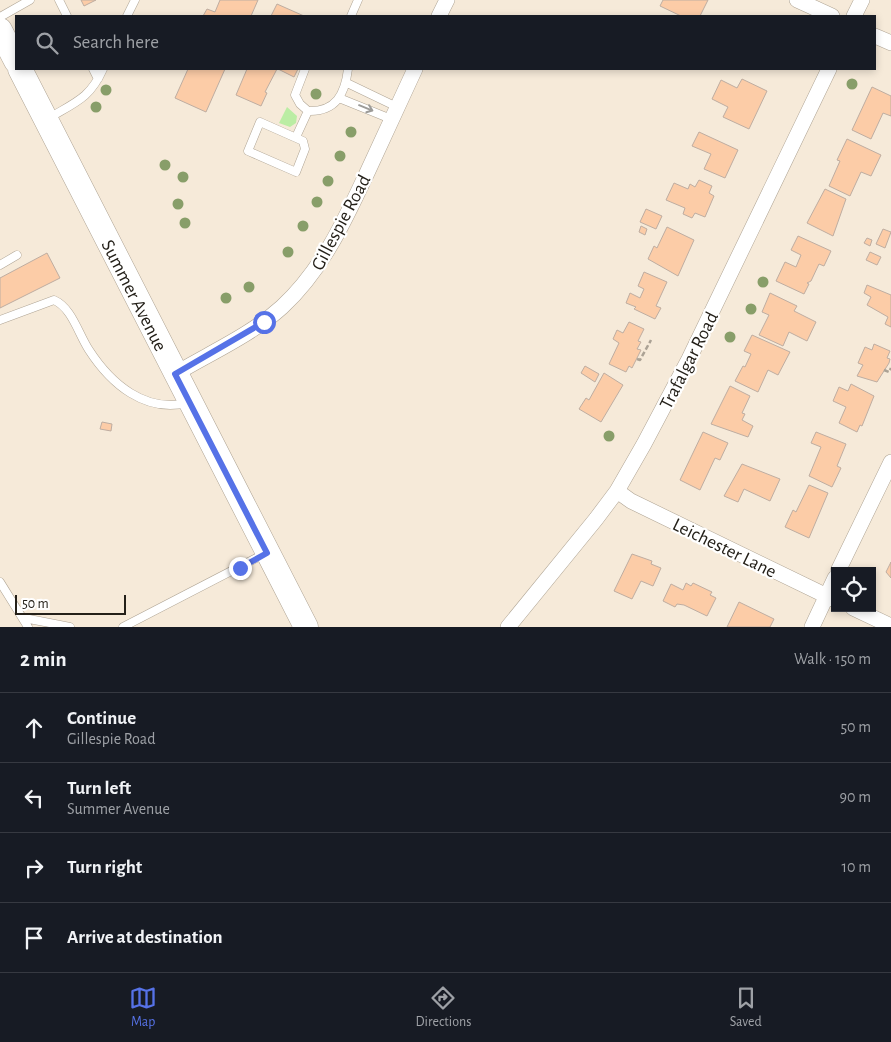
<!DOCTYPE html>
<meta charset="utf-8">
<style>
body{margin:0;font-family:"Alegreya Sans",sans-serif;background:#242831;color:#f1f3f6}
.controls{position:absolute;right:15px;bottom:15px;display:grid;overflow:hidden;border-radius:0px;box-shadow:0 2px 8px #0003}
.controls button{width:45px;height:45px;display:grid;place-items:center;padding:0;border:0;border-bottom:1px solid #363941;background:#171b24;color:#f1f3f6;font:25px sans-serif}
.scale{position:absolute;left:15px;bottom:12px;width:111px;box-sizing:border-box;padding-left:5px;border:2px solid #242019;border-top:0;font-size:14px;line-height:18px;white-space:nowrap;color:#242019;-webkit-text-stroke:4px #fff;paint-order:stroke}
.stop{position:absolute;width:15px;height:15px;margin:-11px;border:4px solid #5672e7;border-radius:50%;background:#fff}
.stop.end{background:#5672e7;border-color:#fff;box-shadow:0 1px 5px #0008}
.list{margin:0;padding:0;list-style:none}
h2{display:flex;justify-content:space-between;align-items:center;height:65px;margin:0;padding:0 20px;font-size:21px}
h2 small{font-size:16px;font-weight:400;color:#9ea1a6}
.list li{display:grid;grid-template-columns:32px 1fr auto;gap:15px;align-items:center;box-sizing:border-box;height:70px;padding:0 20px;border-top:1px solid #363941}
.list b{display:block;font-size:19px;white-space:nowrap}
.list p{margin:0;font-size:16px;white-space:nowrap;color:#9ea1a6}
.list em{font-size:16px;font-style:normal;color:#9ea1a6}
.icon{flex:none;width:28px;height:28px;fill:none;stroke:currentColor;stroke-width:2;stroke-linecap:round;stroke-linejoin:round}
.map{position:relative;flex:none;width:891px;height:627px;overflow:hidden}
.search{position:absolute;background:#171b24;box-shadow:0 2px 8px #0003;left:15px;right:15px;top:15px;height:55px;display:flex;align-items:center;gap:12px;box-sizing:border-box;padding:0 18px;border-radius:0px;color:#9ea1a6;font-size:19px}
.sheet{height:345px;background:#171b24}
nav{display:flex;justify-content:space-around;align-items:center;box-sizing:border-box;height:70px;border-top:1px solid #363941;background:#171b24;font-size:14px;color:#9ea1a6}
nav a{display:grid;justify-items:center;gap:2px}
nav .on{color:#5672e7}
.map>svg:first-child{display:block}
.green{fill:#bbeda4}
.building{fill:#fccca7;stroke:#beada1}
.lines{fill:none;stroke-linecap:round;stroke-linejoin:round}
.lane-casing{stroke:#afa494;stroke-width:9}
.street-casing{stroke:#afa494;stroke-width:16}
.primary-casing{stroke:#afa494;stroke-width:25}
.path{stroke:#aba295;stroke-width:2.5;stroke-dasharray:5 2.5;stroke-linecap:butt}
.lane{stroke:#fff;stroke-width:8}
.street{stroke:#fff;stroke-width:15}
.primary{stroke:#fff;stroke-width:24}
.tree{fill:#889e69}
.oneway{stroke:#9c9b98}
.route{stroke:#5672e7;stroke-width:6}
.labels{text-anchor:middle;stroke-width:4.5;stroke-linejoin:round;paint-order:stroke}
.street-label{font-size:19px;fill:#242019;stroke:#fff}
</style>
<div class="map">
<svg width="891" height="627" viewBox="0 0 891 627">
<rect width="100%" height="100%" fill="#f6ead9"/>
<!-- green -->
<path class="green" d="M 287,107 L 297,116 L 296,123 L 290,127 L 279,123 Z"/>
<!-- building -->
<path class="building" d="M 81,0 L 96,0 L 84,6 Z
M 220,0 L 258,0 L 251,16 L 203,16 L 207,9 L 215,12 Z
M 663,0 L 708,0 L 700,16 L 681,16 L 660,6 Z
M 277,4 L 304,16 L 271,16 Z
M 188,69 L 225,69 L 206,112 L 175,98 Z
M 247,69 L 277,69 L 265,92 L 267,93 L 261,106 L 236,95 Z
M 278,69 L 298,69 L 294,77 Z
M 742,79 L 767,91 L 749,129 L 723,117 L 728,107 L 712,99 L 721,80 L 737,88 Z
M 872,87 L 891,96 L 891,116 L 883,113 L 871,139 L 852,130 Z
M 699,132 L 738,150 L 725,178 L 704,169 L 711,154 L 692,146 Z
M 847,139 L 881,155 L 871,176 L 861,172 L 850,196 L 829,186 L 840,161 L 837,160 Z
M 699,180 L 712,186 L 709,193 L 714,196 L 705,217 L 695,213 L 692,218 L 683,214 L 685,208 L 666,200 L 674,183 L 688,189 L 690,184 L 695,187 Z
M 825,189 L 846,199 L 833,236 L 807,223 Z
M 646,209 L 662,216 L 656,229 L 640,222 Z
M 641,226 L 647,229 L 645,235 L 639,232 Z
M 667,227 L 694,240 L 678,276 L 648,259 L 654,246 L 657,248 Z
M 883,229 L 891,232 L 885,248 L 876,244 Z
M 798,236 L 831,251 L 824,266 L 819,264 L 811,281 L 807,283 L 809,284 L 804,294 L 776,281 L 785,262 L 796,267 L 801,255 L 791,250 Z
M 867,238 L 872,240 L 870,246 L 864,243 Z
M 870,252 L 881,257 L 877,265 L 866,260 Z
M 47,253 L 60,278 L 0,308 L 0,278 Z
M 644,272 L 667,282 L 656,306 L 661,308 L 655,319 L 634,309 L 636,307 L 626,303 L 630,293 L 640,298 L 644,289 L 638,286 Z
M 867,285 L 891,295 L 891,327 L 885,324 L 888,317 L 867,305 L 871,297 L 864,293 Z
M 770,293 L 797,306 L 794,311 L 816,322 L 807,341 L 789,332 L 783,346 L 759,335 L 769,315 L 762,312 Z
M 629,322 L 644,329 L 638,341 L 641,342 L 637,349 L 641,350 L 632,368 L 629,366 L 626,372 L 609,364 L 619,343 L 613,339 L 617,330 L 623,333 Z
M 752,335 L 790,352 L 778,375 L 768,370 L 758,392 L 735,381 L 743,366 L 745,367 L 751,354 L 744,351 Z
M 874,344 L 890,351 L 887,358 L 890,359 L 889,363 L 877,382 L 857,376 L 863,365 L 858,363 L 865,347 L 872,350 Z
M 585,366 L 599,374 L 595,382 L 581,373 Z
M 604,373 L 623,385 L 601,422 L 579,409 L 586,398 L 589,400 Z
M 851,384 L 874,396 L 862,426 L 860,425 L 857,432 L 839,423 L 846,407 L 833,401 L 839,387 L 848,391 Z
M 730,386 L 750,396 L 742,413 L 745,414 L 742,420 L 753,426 L 748,437 L 711,424 Z
M 102,422 L 112,424 L 111,431 L 100,429 Z
M 703,432 L 728,443 L 720,460 L 715,458 L 700,490 L 680,480 Z
M 816,432 L 846,444 L 837,466 L 841,468 L 832,487 L 809,476 L 821,447 L 811,443 Z
M 742,464 L 780,479 L 770,501 L 744,489 L 738,502 L 724,496 Z
M 809,485 L 828,493 L 809,538 L 785,527 L 793,510 L 796,512 Z
M 632,554 L 652,561 L 651,564 L 661,568 L 653,586 L 641,581 L 632,599 L 614,591 Z
M 891,562 L 891,578 L 886,572 Z
M 686,583 L 691,586 L 693,583 L 712,592 L 710,595 L 716,598 L 707,616 L 684,605 L 677,604 L 675,607 L 663,601 L 671,584 L 683,590 Z
M 739,602 L 774,619 L 770,627 L 727,627 Z"/>
<g class="lines">
<!-- lane casing -->
<g class="lane-casing">
<path id="lane" d="M 59,0 L 67,16
M 127,16 L 135,0
M 351,16 L 358,0
M 0,17 L 30,0
M 93,69 L 98,79
M 305,69 L 295,95 L 300,104 L 308,111
M 347,83 L 397,107
M 339,98 L 391,119
M 49,118 C 76,102 90,98 103,69
M 260,122 L 303,141 L 305,149 L 296,172 L 248,151 Z
M 296,137 L 308,111 C 336,112 345,94 348,69
M 0,265 L 17,255
M 0,320 L 54,300 C 72,308 78,333 89,350 C 111,384 145,413 187,403
M 0,582 L 28,627
M 24,618 L 70,627
M 123,627 L 266,553"/>
</g>
<!-- street casing -->
<g class="street-casing">
<path id="street" d="M 797,0 L 832,16
M 439,16 L 447,0
M 854,16 L 862,0
M 875,36 L 891,43
M 175,374 C 210,353 251,335 282,307 C 322,270 344,222 367,173 C 383,138 399,103 415,69
M 617,491 L 631,501 L 835,600
M 838,571 L 891,462
M 853,608 L 891,626
M 508,627 L 596,519 L 617,491 L 644,444 L 689,359 L 829,69
M 812,627 L 835,578"/>
</g>
<!-- primary casing -->
<g class="primary-casing">
<path id="primary" d="M 0,30 L 16,61
M 20,69 L 306,627"/>
</g>
<!-- path -->
<path class="path" d="M 637,359 L 640,360 L 651,340
M 884,370 L 889,372 L 891,368"/>
<!-- lane -->
<use href="#lane" class="lane"/>
<!-- street -->
<use href="#street" class="street"/>
<!-- primary -->
<use href="#primary" class="primary"/>
</g>
<!-- trees -->
<g class="tree">
<circle cx="852" cy="84" r="5.5"/>
<circle cx="106" cy="90" r="5.5"/>
<circle cx="316" cy="94" r="5.5"/>
<circle cx="96" cy="107" r="5.5"/>
<circle cx="351" cy="132" r="5.5"/>
<circle cx="340" cy="156" r="5.5"/>
<circle cx="165" cy="165" r="5.5"/>
<circle cx="183" cy="177" r="5.5"/>
<circle cx="328" cy="181" r="5.5"/>
<circle cx="317" cy="202" r="5.5"/>
<circle cx="178" cy="204" r="5.5"/>
<circle cx="185" cy="223" r="5.5"/>
<circle cx="303" cy="226" r="5.5"/>
<circle cx="288" cy="252" r="5.5"/>
<circle cx="763" cy="282" r="5.5"/>
<circle cx="249" cy="287" r="5.5"/>
<circle cx="226" cy="298" r="5.5"/>
<circle cx="751" cy="309" r="5.5"/>
<circle cx="730" cy="337" r="5.5"/>
<circle cx="609" cy="436" r="5.5"/>
</g>
<!-- one-way arrows -->
<defs><path id="oneway-shaft" d="M-6 0H5M1.5-3L5.5 0L1.5 3" fill="none" stroke-width="1.6" stroke-linecap="round" stroke-linejoin="round" transform="scale(1.25)"/></defs>
<use class="oneway" href="#oneway-shaft" transform="translate(366 108) rotate(22)"/>
<g class="lines">
<!-- route -->
<path class="route" d="M 240,568 L 267,553 L 175,374 L 264,322"/>
</g>
<g class="labels">
<!-- street labels -->
<g class="street-label">
<text transform="translate(340 222) rotate(-62)" y="7">Gillespie Road</text>
<text transform="translate(135 295) rotate(63)" y="7">Summer Avenue</text>
<text transform="translate(688 360) rotate(-63)" y="7">Trafalgar Road</text>
<text transform="translate(725 547) rotate(26)" y="7">Leichester Lane</text>
</g>
</g>
</svg>
<div class="controls">
<button><svg class="icon" aria-label="locate" viewBox="0 0 24 24"><circle cx="12" cy="12" r="6"/><path d="M12 2v4M12 18v4M2 12h4M18 12h4"/></svg></button>
</div>
<div class="scale">50 m</div>
<div class="stop" style="left:264px;top:322px"></div>
<div class="stop end" style="left:240px;top:568px"></div>
<div class="search"><svg class="icon" aria-label="search" viewBox="0 0 24 24"><circle cx="10" cy="10" r="6"/><path d="M15 15l6 6"/></svg>Search here</div>
</div>
<section class="sheet">
<h2>2 min<small>Walk · 150 m</small></h2>
<ul class="list">
<li><svg class="icon" aria-label="ahead" viewBox="0 0 24 24"><path d="M12 20V5M6 11l6-6 6 6"/></svg><div><b>Continue</b><p>Gillespie Road</p></div><em>50 m</em></li>
<li><svg class="icon" aria-label="left" viewBox="0 0 24 24"><path d="M17 20v-9H6M10 6l-5 5 5 5"/></svg><div><b>Turn left</b><p>Summer Avenue</p></div><em>90 m</em></li>
<li><svg class="icon" aria-label="right" viewBox="0 0 24 24"><path d="M7 20v-9h11M14 6l5 5-5 5"/></svg><div><b>Turn right</b></div><em>10 m</em></li>
<li><svg class="icon" aria-label="arrive" viewBox="0 0 24 24"><path d="M6 21V4h12l-3 4 3 4H6"/></svg><div><b>Arrive at destination</b></div></li>
</ul>
</section>
<nav>
<a class="on"><svg class="icon" aria-label="map" viewBox="0 0 24 24"><path d="M3 6l6-2 6 2 6-2v14l-6 2-6-2-6 2zM9 4v14M15 6v14"/></svg>Map</a>
<a><svg class="icon" aria-label="directions" viewBox="0 0 24 24"><path d="M12 3l9 9-9 9-9-9zM9 14v-3h6M13 9l2 2-2 2"/></svg>Directions</a>
<a><svg class="icon" aria-label="saved" viewBox="0 0 24 24"><path d="M7 4h10v16l-5-4-5 4z"/></svg>Saved</a>
</nav>
